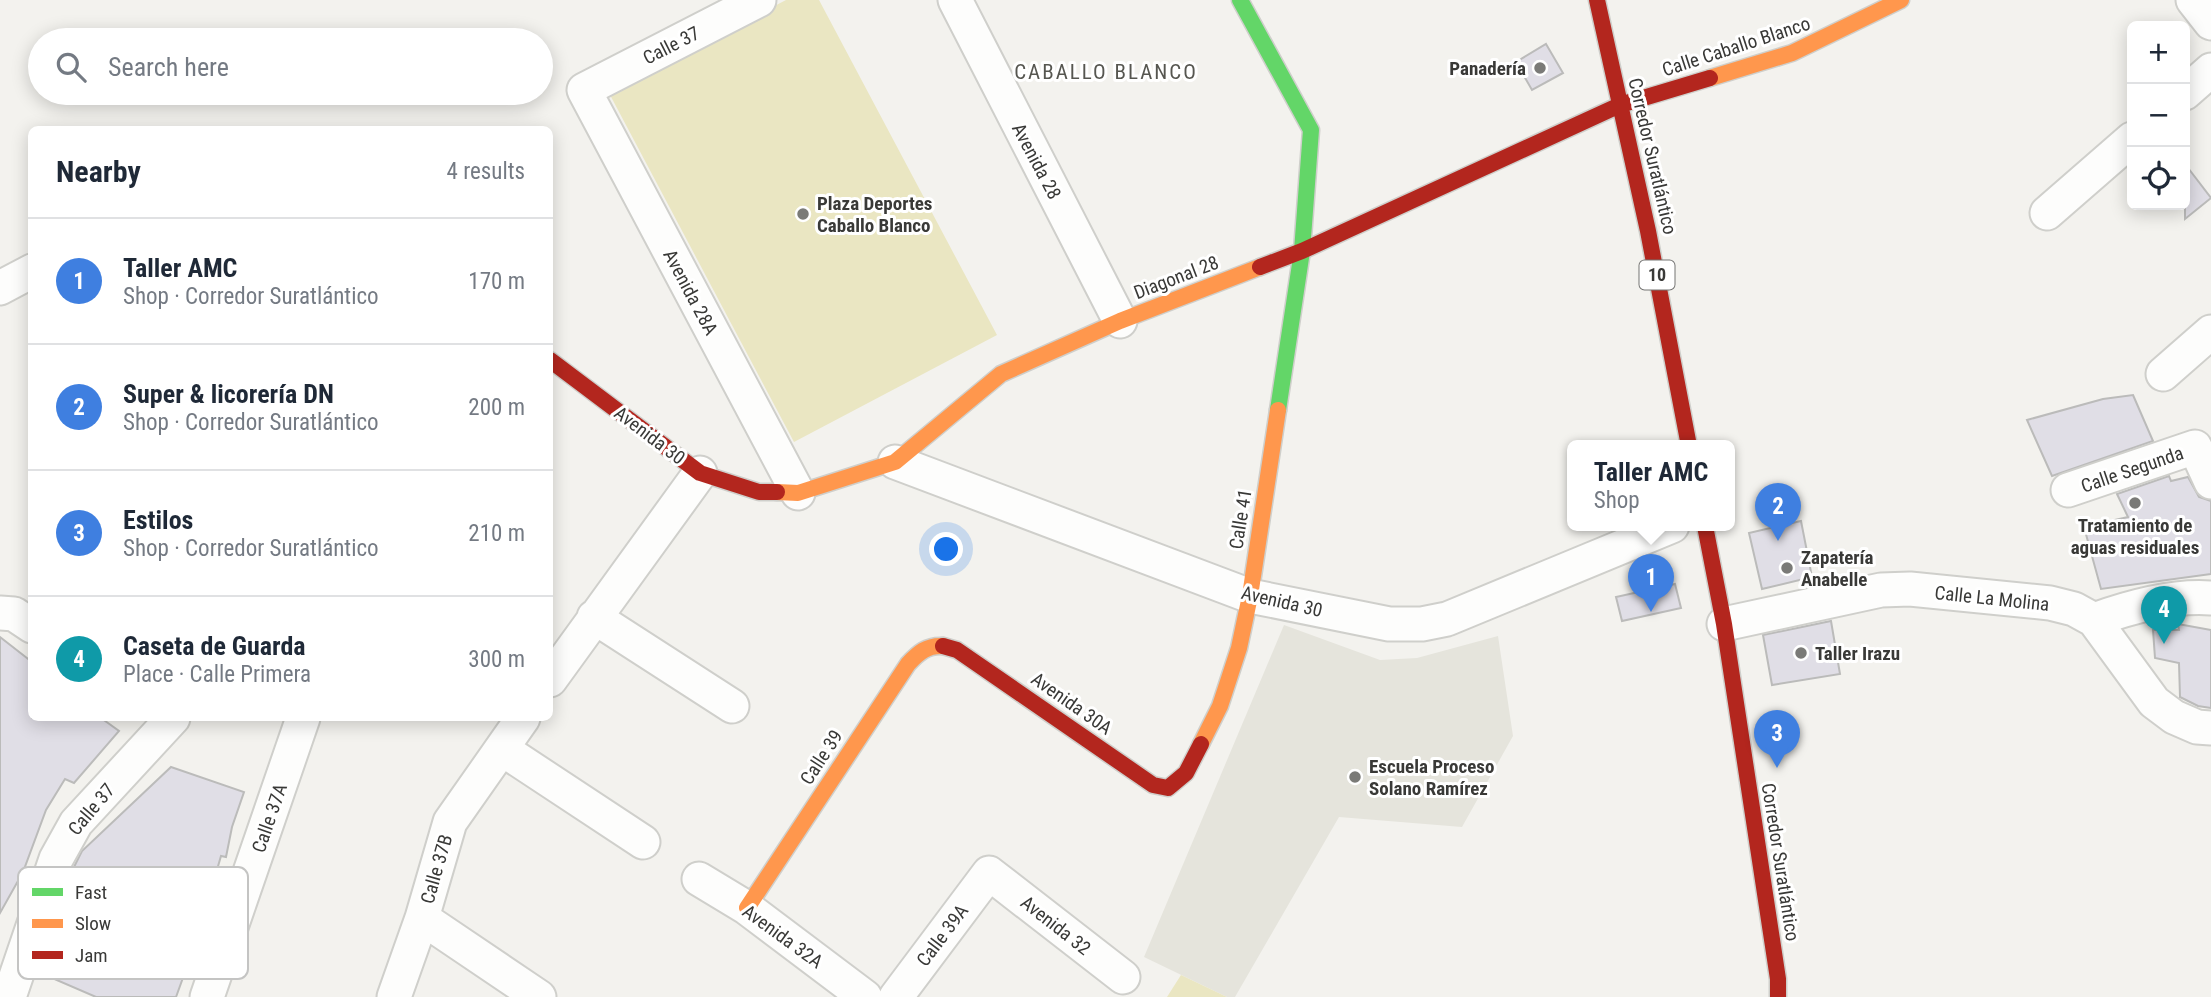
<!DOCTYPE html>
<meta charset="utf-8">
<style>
body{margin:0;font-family:"Roboto Condensed",sans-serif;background:#f6f6f7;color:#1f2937}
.controls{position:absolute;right:21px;top:21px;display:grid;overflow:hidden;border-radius:10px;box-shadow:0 4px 18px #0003}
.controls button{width:63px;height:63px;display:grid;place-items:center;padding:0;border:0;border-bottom:2px solid #e0e1e3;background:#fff;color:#1f2937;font:35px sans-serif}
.you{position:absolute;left:947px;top:550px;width:24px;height:24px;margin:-18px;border:5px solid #fff;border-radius:50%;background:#1a73e8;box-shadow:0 0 0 10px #1a73e833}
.badge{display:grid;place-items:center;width:46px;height:46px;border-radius:50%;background:#0b8043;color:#fff;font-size:23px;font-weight:700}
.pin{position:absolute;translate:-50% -58px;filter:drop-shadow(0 2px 4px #0008)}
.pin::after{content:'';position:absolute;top:37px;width:24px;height:21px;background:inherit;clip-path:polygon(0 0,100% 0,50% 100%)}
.popup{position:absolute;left:1567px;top:440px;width:168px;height:91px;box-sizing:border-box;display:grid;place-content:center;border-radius:10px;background:#fff;filter:drop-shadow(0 2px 5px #0005);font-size:23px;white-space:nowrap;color:#747a83}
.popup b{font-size:26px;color:#1f2937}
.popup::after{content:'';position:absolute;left:50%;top:100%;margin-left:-14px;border:14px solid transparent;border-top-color:#fff}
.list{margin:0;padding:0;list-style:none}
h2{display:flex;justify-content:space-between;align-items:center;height:91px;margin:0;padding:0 28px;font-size:30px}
h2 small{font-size:23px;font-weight:400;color:#747a83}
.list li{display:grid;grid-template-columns:46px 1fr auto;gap:21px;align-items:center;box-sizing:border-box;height:126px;padding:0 28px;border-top:2px solid #e0e1e3}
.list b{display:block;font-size:26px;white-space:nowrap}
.list p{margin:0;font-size:23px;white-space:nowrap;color:#747a83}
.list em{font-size:23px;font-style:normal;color:#747a83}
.icon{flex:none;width:38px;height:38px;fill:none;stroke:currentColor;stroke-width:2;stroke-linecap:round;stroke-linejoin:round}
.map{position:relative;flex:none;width:2211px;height:997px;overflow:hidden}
.search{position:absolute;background:#fff;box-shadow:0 4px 18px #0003;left:28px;top:28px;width:525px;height:77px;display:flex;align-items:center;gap:18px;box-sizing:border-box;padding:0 24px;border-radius:38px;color:#747a83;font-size:26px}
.panel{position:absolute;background:#fff;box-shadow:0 4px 18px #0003;left:28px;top:126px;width:525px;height:595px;border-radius:10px}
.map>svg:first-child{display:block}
.built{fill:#e5e4dc}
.green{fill:#eae6c2}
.building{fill:#e0dee6;stroke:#bbbbba;stroke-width:2}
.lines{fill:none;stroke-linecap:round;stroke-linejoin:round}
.street-casing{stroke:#cfcfcb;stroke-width:37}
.fast-casing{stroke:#cfcfcb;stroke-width:19}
.slow-casing{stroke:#cfcfcb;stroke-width:19}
.jam-casing{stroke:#cfcfcb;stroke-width:19}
.street{stroke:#fdfdfc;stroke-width:33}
.fast{stroke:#63d668;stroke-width:16}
.slow{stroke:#ff974d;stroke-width:16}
.jam{stroke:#b3261e;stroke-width:16}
.poi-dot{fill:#7a7a77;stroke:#fff;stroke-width:2.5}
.labels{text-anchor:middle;stroke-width:6;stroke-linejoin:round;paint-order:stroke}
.shield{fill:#fff;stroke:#747473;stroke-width:2}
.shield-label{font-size:18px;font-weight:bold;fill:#393937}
.street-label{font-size:19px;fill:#393937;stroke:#fff}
.poi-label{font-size:19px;font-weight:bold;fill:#393937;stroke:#fff;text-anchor:start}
.neighbourhood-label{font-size:21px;letter-spacing:2px;fill:#565650;stroke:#fff}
.key{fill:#fff;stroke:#c4c4c3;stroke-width:2}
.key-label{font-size:19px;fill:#393937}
</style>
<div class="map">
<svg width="2211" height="997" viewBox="0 0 2211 997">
<rect width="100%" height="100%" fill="#f3f2ee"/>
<!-- built -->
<path class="built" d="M 1284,625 L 1380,660 L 1417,658 L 1498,636 L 1513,736 L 1462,827 L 1339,817 L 1235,997 L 1227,997 L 1144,957 Z"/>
<!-- green -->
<path class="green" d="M 786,0 L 819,0 L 997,335 L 794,442 L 609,93 Z
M 1181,975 L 1227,997 L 1167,997 Z"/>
<!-- building -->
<path class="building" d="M 1546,44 L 1563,73 L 1532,90 L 1516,62 Z
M 2185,164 L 2211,198 L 2185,219 Z
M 2133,395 L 2153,441 L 2052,476 L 2027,420 L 2103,399 Z
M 2169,476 L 2171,481 L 2188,477 L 2199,497 L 2211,501 L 2211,574 L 2101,589 L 2084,527 L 2128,517 L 2117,494 Z
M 1801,521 L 1812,577 L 1762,589 L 1749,533 Z
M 1675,584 L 1681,608 L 1622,621 L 1616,597 Z
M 1831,621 L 1840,674 L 1772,685 L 1763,635 Z
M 2178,624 L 2211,630 L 2211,708 L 2198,706 L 2180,697 L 2179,663 L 2155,658 L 2153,630 L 2179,630 Z
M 0,637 L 32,662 L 32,718 L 101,718 L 119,731 L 74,783 L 65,779 L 46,810 L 23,872 L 0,913 Z
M 171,767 L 244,792 L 232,827 L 226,857 L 221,856 L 197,939 L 176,997 L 96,997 L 38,972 L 74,867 L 82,851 Z"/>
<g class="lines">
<!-- street casing -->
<g class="street-casing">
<path id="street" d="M 759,0 L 584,90 L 798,493
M 955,0 L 1120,321
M 2193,0 L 2211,23
M 2185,93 L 2211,70
M 2047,213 L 2132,139
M 0,288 L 32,271
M 2163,374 L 2211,332
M 895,462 L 1250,596 L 1389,624 L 1422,624 L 1447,619 L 1672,526
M 2068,490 L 2195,447 L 2211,482
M 0,613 L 14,614 L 32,626
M 594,617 L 732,706
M 2094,620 C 2130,607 2172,595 2211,598
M 1724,624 L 1881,590 L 1910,589 L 2050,603 L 2074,609 L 2094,620 L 2154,702 L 2174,717 L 2197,727 L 2211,728
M 550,680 L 700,473
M 502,749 L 643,842
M 699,879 L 747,908 L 865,997
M 422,918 L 539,997
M 9,997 L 56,859 L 76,823 L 173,718
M 207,997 L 303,718
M 394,997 L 422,918 L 450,822 L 523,718
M 896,997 L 989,873 L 1123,977"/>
</g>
<!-- fast casing -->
<g class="fast-casing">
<path id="fast" d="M 1240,0 L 1311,130 L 1302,251 L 1278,410"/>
</g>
<!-- slow casing -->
<g class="slow-casing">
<path id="slow" d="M 1710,78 L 1792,53 L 1901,0
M 777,492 L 798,493 L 895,462 L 1001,374 L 1120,321 L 1260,267
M 1201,744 L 1220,706 L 1239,648 L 1250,596 L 1278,410
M 747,908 L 908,664 C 918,653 927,645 943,646"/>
</g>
<!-- jam casing -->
<g class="jam-casing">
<path id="jam" d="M 1597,0 L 1648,231 L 1689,446
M 1260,267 L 1302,251 L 1620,105 L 1710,78
M 550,360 L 700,473 L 759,492 L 777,492
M 1705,526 L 1724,624 L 1778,979 L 1778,997
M 943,646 L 957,650 L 1153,785 L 1168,788 L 1186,773 L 1201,744"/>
</g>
<!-- street -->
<use href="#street" class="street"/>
<!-- fast -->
<use href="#fast" class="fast"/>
<!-- slow -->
<use href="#slow" class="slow"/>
<!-- jam -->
<use href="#jam" class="jam"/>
</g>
<!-- markers -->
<g class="poi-dot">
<circle cx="1540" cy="68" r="7"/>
<circle cx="803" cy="214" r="7"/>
<circle cx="2135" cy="503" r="7"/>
<circle cx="1787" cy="568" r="7"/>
<circle cx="1801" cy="653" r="7"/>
<circle cx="1355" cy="777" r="7"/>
</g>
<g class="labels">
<!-- shield labels -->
<rect class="shield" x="1639.5" y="260.5" width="35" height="29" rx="5"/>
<g class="shield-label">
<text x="1657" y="281">10</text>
</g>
<!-- street labels -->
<g class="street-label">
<text transform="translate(671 45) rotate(-27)" y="7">Calle 37</text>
<text transform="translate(1736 46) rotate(-18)" y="7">Calle Caballo Blanco</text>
<text transform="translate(1653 156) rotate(77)" y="7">Corredor Suratlántico</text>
<text transform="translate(1037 161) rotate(62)" y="7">Avenida 28</text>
<text transform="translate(1176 277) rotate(-21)" y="7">Diagonal 28</text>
<text transform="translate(691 292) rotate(62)" y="7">Avenida 28A</text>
<text transform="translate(650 435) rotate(37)" y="7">Avenida 30</text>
<text transform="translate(2132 469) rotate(-19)" y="7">Calle Segunda</text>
<text transform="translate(1240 519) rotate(-81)" y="7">Calle 41</text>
<text transform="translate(1992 598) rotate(6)" y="7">Calle La Molina</text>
<text transform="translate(1282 601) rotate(13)" y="7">Avenida 30</text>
<text transform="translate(1072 703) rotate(35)" y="7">Avenida 30A</text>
<text transform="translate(821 757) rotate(-57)" y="7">Calle 39</text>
<text transform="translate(91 809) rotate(-50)" y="7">Calle 37</text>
<text transform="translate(269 818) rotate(-71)" y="7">Calle 37A</text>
<text transform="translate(1781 862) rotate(81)" y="7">Corredor Suratlántico</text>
<text transform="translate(436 869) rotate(-74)" y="7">Calle 37B</text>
<text transform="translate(1056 925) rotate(38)" y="7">Avenida 32</text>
<text transform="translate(942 935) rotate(-53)" y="7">Calle 39A</text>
<text transform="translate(783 936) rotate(36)" y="7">Avenida 32A</text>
</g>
<!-- poi labels -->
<g class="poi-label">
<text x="1526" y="75" text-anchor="end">Panadería</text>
<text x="817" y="210">Plaza Deportes<tspan x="817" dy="22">Caballo Blanco</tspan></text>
<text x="2135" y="532" text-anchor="middle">Tratamiento de<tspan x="2135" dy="22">aguas residuales</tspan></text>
<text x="1801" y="564">Zapatería<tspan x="1801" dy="22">Anabelle</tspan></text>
<text x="1815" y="660">Taller Irazu</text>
<text x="1369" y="773">Escuela Proceso<tspan x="1369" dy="22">Solano Ramírez</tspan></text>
</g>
<!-- neighbourhood labels -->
<g class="neighbourhood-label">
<text x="1106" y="79">CABALLO BLANCO</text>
</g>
</g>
<!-- legend -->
<rect x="18" y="867" width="230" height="112" rx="10" class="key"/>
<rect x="32" y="888" width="31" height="8" fill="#63d668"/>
<rect x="32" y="919" width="31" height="9" fill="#ff974d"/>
<rect x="32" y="951" width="31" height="8" fill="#b3261e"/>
<g class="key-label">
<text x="75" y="899">Fast</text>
<text x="75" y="930">Slow</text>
<text x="75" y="962">Jam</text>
</g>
</svg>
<div class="controls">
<button>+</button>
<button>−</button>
<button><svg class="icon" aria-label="locate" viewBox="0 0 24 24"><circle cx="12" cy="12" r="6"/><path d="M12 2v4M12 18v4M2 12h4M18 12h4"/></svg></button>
</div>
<div class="you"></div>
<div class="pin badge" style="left:1651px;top:612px;background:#3f7fe0">1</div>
<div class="popup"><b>Taller AMC</b>Shop</div>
<div class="pin badge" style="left:1778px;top:541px;background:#3f7fe0">2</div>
<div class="pin badge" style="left:1777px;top:768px;background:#3f7fe0">3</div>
<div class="pin badge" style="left:2164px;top:644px;background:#0f9aa8">4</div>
<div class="search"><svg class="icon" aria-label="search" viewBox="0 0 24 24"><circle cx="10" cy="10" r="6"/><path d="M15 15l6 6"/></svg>Search here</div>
<section class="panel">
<h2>Nearby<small>4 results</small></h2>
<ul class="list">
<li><span class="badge" style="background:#3f7fe0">1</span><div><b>Taller AMC</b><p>Shop · Corredor Suratlántico</p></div><em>170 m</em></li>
<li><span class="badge" style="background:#3f7fe0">2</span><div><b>Super &amp; licorería DN</b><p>Shop · Corredor Suratlántico</p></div><em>200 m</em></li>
<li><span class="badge" style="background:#3f7fe0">3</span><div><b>Estilos</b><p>Shop · Corredor Suratlántico</p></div><em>210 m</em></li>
<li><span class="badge" style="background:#0f9aa8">4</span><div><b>Caseta de Guarda</b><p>Place · Calle Primera</p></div><em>300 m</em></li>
</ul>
</section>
</div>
